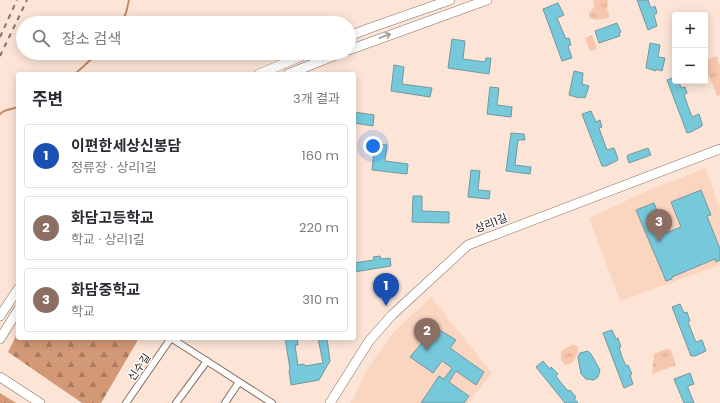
<!DOCTYPE html>
<html lang="ko">
<meta charset="utf-8">
<style>
body{margin:0;font-family:Poppins,"Noto Sans KR",sans-serif;background:#f7f7f7;color:#2b2b33}
.controls{position:absolute;right:12px;top:12px;display:grid;overflow:hidden;border-radius:4px;box-shadow:0 2px 10px #0003}
.controls button{width:36px;height:36px;display:grid;place-items:center;padding:0;border:0;border-bottom:1px solid #e1e1e2;background:#fff;color:#2b2b33;font:20px sans-serif}
.you{position:absolute;left:373px;top:146px;width:14px;height:14px;margin:-10px;border:3px solid #fff;border-radius:50%;background:#1a73e8;box-shadow:0 0 0 6px #1a73e833}
.badge{display:grid;place-items:center;width:26px;height:26px;border-radius:50%;background:#1b6472;color:#fff;font-size:13px;font-weight:700}
.pin{position:absolute;translate:-50% -33px;filter:drop-shadow(0 1px 2px #0008)}
.pin::after{content:'';position:absolute;top:21px;width:14px;height:12px;background:inherit;clip-path:polygon(0 0,100% 0,50% 100%)}
.list{margin:0;padding:0;list-style:none}
h2{display:flex;justify-content:space-between;align-items:center;height:52px;margin:0;padding:0 16px;font-size:17px}
h2 small{font-size:13px;font-weight:400;color:#7c7c81}
.list li{display:grid;grid-template-columns:26px 1fr auto;gap:12px;align-items:center;box-sizing:border-box;height:64px;margin:0 8px 8px;padding:0 8px;border:1px solid #e1e1e2;border-radius:4px}
.list b{display:block;font-size:15px;white-space:nowrap}
.list p{margin:0;font-size:13px;white-space:nowrap;color:#7c7c81}
.list em{font-size:13px;font-style:normal;color:#7c7c81}
.icon{flex:none;width:22px;height:22px;fill:none;stroke:currentColor;stroke-width:2;stroke-linecap:round;stroke-linejoin:round}
.map{position:relative;flex:none;width:720px;height:403px;overflow:hidden}
.search{position:absolute;background:#fff;box-shadow:0 2px 10px #0003;left:16px;top:16px;width:340px;height:44px;display:flex;align-items:center;gap:10px;box-sizing:border-box;padding:0 14px;border-radius:22px;color:#7c7c81;font-size:15px}
.panel{position:absolute;background:#fff;box-shadow:0 2px 10px #0003;left:16px;top:72px;width:340px;height:268px;border-radius:4px}
.map>svg:first-child{display:block}
.built{fill:#fad6c1}
.forest{fill:url(#forest-firs)}
.park{fill:url(#park-tufts)}
.lines{fill:none;stroke-linecap:round;stroke-linejoin:round}
.stream{stroke:#c48b67;stroke-width:2}
.building{fill:#75c9db;stroke:#75979e}
.street-casing{stroke:#886f60;stroke-width:8}
.secondary-casing{stroke:#886f60;stroke-width:10}
.street{stroke:#fff;stroke-width:6}
.secondary{stroke:#fff;stroke-width:9}
.rail{stroke:#85756b;stroke-width:2;stroke-dasharray:5 5;stroke-linecap:butt}
.oneway{stroke:#9e9997}
.labels{text-anchor:middle;stroke-width:3;stroke-linejoin:round;paint-order:stroke}
.street-label{font-size:11px;fill:#281d17;stroke:#fff}
</style>
<div class="map">
<svg width="720" height="403" viewBox="0 0 720 403">
<defs>
<pattern id="forest-firs" width="22" height="20" patternUnits="userSpaceOnUse"><rect width="22" height="20" fill="#d39875"/><path d="M5 1l3.5 6h-7zM16 11l3.5 6h-7z" fill="#ab7b5f"/></pattern>
<pattern id="park-tufts" width="24" height="20" patternUnits="userSpaceOnUse"><rect width="24" height="20" fill="#f6c7ac"/><path d="M3 7l-1-3M5 7V3M7 7l1-3M15 17l-1-3M17 17v-4M19 17l1-3" fill="none" stroke="#d3aa93"/></pattern>
</defs>
<rect width="100%" height="100%" fill="#fce5d7"/>
<!-- built -->
<path class="built" d="M 706,168 L 720,210 L 720,265 L 620,301 L 589,218 L 651,189 Z
M 431,297 L 492,373 L 468,403 L 350,403 L 355,396 L 365,372 L 395,331 Z"/>
<!-- forest -->
<path class="forest" d="M 18,332 L 18,338 L 139,338 L 101,403 L 82,403 L 8,352 Z
M 0,393 L 16,403 L 0,403 Z"/>
<!-- park -->
<path class="park" d="M 593,0 L 608,0 L 607,9 L 610,16 L 608,18 L 595,20 L 590,18 L 589,13 L 594,7 Z
M 592,35 L 597,49 L 590,51 L 585,38 Z
M 713,57 L 718,57 L 718,62 L 720,66 L 720,95 L 717,96 L 705,65 L 705,61 Z
M 572,345 L 575,345 L 578,347 C 578,355 574,365 565,365 L 561,360 L 561,351 Z
M 666,349 L 671,350 L 676,365 L 652,374 L 654,354 Z"/>
<g class="lines">
<!-- stream -->
<path class="stream" d="M 121,23 L 126,13 L 129,0
M 75,74 L 98,53
M 0,114 L 4,111 L 18,107"/>
</g>
<!-- building -->
<path class="building" d="M 637,0 L 648,0 L 651,8 L 655,6 L 657,13 L 654,15 L 657,26 L 648,30 Z
M 558,3 L 564,15 L 557,18 L 566,39 L 569,38 L 571,45 L 568,46 L 572,58 L 562,61 L 543,9 Z
M 617,23 L 621,32 L 619,33 L 620,36 L 599,43 L 595,31 Z
M 452,39 L 465,41 L 463,59 L 485,62 L 486,58 L 491,58 L 489,74 L 448,68 Z
M 650,43 L 660,45 L 658,57 L 665,58 L 662,71 L 656,69 L 656,71 L 646,68 Z
M 394,65 L 404,67 L 402,84 L 432,88 L 430,97 L 391,91 Z
M 574,71 L 583,73 L 582,84 L 589,86 L 585,98 L 579,97 L 579,98 L 569,95 Z
M 675,77 L 675,81 L 679,81 L 681,88 L 685,87 L 687,93 L 684,95 L 692,117 L 699,114 L 702,123 L 702,126 L 691,132 L 687,133 L 667,80 Z
M 490,87 L 499,88 L 497,105 L 512,107 L 511,117 L 487,114 Z
M 591,111 L 596,122 L 600,120 L 602,127 L 599,128 L 607,150 L 614,148 L 617,156 L 618,160 L 606,166 L 602,166 L 582,114 Z
M 354,112 L 374,115 L 373,126 L 354,123 Z
M 511,133 L 524,134 L 525,140 L 518,140 L 515,165 L 531,167 L 530,174 L 506,171 Z
M 375,143 L 387,145 L 385,161 L 408,164 L 407,174 L 372,170 Z
M 648,148 L 651,155 L 629,163 L 627,157 L 628,155 Z
M 471,170 L 480,171 L 478,190 L 490,191 L 489,199 L 468,197 Z
M 701,190 L 711,215 L 707,216 L 720,249 L 720,260 L 716,262 L 715,259 L 672,277 L 672,279 L 666,281 L 636,210 L 654,203 L 666,233 L 681,227 L 671,202 Z
M 413,196 L 422,196 L 422,211 L 449,212 L 449,223 L 412,222 Z
M 380,256 L 381,259 L 390,258 L 391,266 L 354,272 L 354,263 L 374,260 L 373,257 Z
M 680,304 L 684,313 L 687,312 L 690,321 L 688,322 L 695,340 L 696,342 L 702,340 L 706,351 L 695,356 L 691,356 L 672,307 Z
M 438,329 L 456,340 L 450,348 L 484,372 L 476,385 L 456,371 L 449,382 L 469,396 L 464,403 L 421,403 L 439,376 L 444,379 L 452,368 L 442,361 L 433,373 L 410,357 L 429,334 L 433,336 Z
M 612,330 L 616,339 L 618,338 L 621,347 L 619,347 L 622,357 L 626,366 L 628,365 L 632,374 L 630,375 L 633,384 L 624,388 L 603,333 Z
M 285,338 L 297,338 L 298,345 L 295,345 L 298,365 L 304,364 L 305,366 L 323,363 L 318,338 L 327,338 L 330,361 L 319,380 L 291,385 L 289,370 L 290,369 Z
M 588,351 L 591,354 L 600,370 L 598,377 L 594,380 L 586,379 L 581,374 L 578,357 L 580,353 Z
M 543,361 L 550,369 L 551,367 L 558,374 L 556,376 L 562,384 L 568,391 L 570,390 L 576,397 L 574,398 L 578,403 L 565,403 L 536,367 Z
M 690,373 L 694,384 L 688,386 L 688,388 L 694,403 L 684,403 L 674,379 Z"/>
<g class="lines">
<!-- street casing -->
<g class="street-casing">
<path id="street" d="M 126,403 L 171,338 L 272,403
M 176,403 L 207,361
M 225,403 L 239,382"/>
</g>
<!-- secondary casing -->
<g class="secondary-casing">
<path id="secondary" d="M 349,36 L 370,28 L 450,0
M 349,50 L 487,0
M 259,74 L 309,53
M 288,74 L 341,53
M 0,316 L 18,289
M 0,339 L 18,310
M 0,377 L 40,403
M 330,403 L 369,341 L 392,315 L 468,245 L 720,149"/>
</g>
<!-- street -->
<use href="#street" class="street"/>
<!-- secondary -->
<use href="#secondary" class="secondary"/>
<!-- rail -->
<path class="rail" d="M 0,37 L 17,0
M 0,56 L 27,0"/>
</g>
<!-- one-way arrows -->
<defs><path id="oneway-shaft" d="M-6 0H5M1.5-3L5.5 0L1.5 3" fill="none" stroke-width="1.6" stroke-linecap="round" stroke-linejoin="round"/></defs>
<use class="oneway" href="#oneway-shaft" transform="translate(385 36) rotate(-20)"/>
<g class="labels">
<!-- street labels -->
<g class="street-label">
<text transform="translate(491 223) rotate(-21)" y="4">상리1길</text>
<text transform="translate(139 367) rotate(-55)" y="4">신수길</text>
</g>
</g>
</svg>
<div class="controls">
<button>+</button>
<button>−</button>
</div>
<div class="you"></div>
<div class="pin badge" style="left:386px;top:306px;background:#1a4fb4">1</div>
<div class="pin badge" style="left:427px;top:351px;background:#8d6e63">2</div>
<div class="pin badge" style="left:659px;top:242px;background:#8d6e63">3</div>
<div class="search"><svg class="icon" aria-label="search" viewBox="0 0 24 24"><circle cx="10" cy="10" r="6"/><path d="M15 15l6 6"/></svg>장소 검색</div>
<section class="panel">
<h2>주변<small>3개 결과</small></h2>
<ul class="list">
<li><span class="badge" style="background:#1a4fb4">1</span><div><b>이편한세상신봉담</b><p>정류장 · 상리1길</p></div><em>160 m</em></li>
<li><span class="badge" style="background:#8d6e63">2</span><div><b>화담고등학교</b><p>학교 · 상리1길</p></div><em>220 m</em></li>
<li><span class="badge" style="background:#8d6e63">3</span><div><b>화담중학교</b><p>학교</p></div><em>310 m</em></li>
</ul>
</section>
</div>
